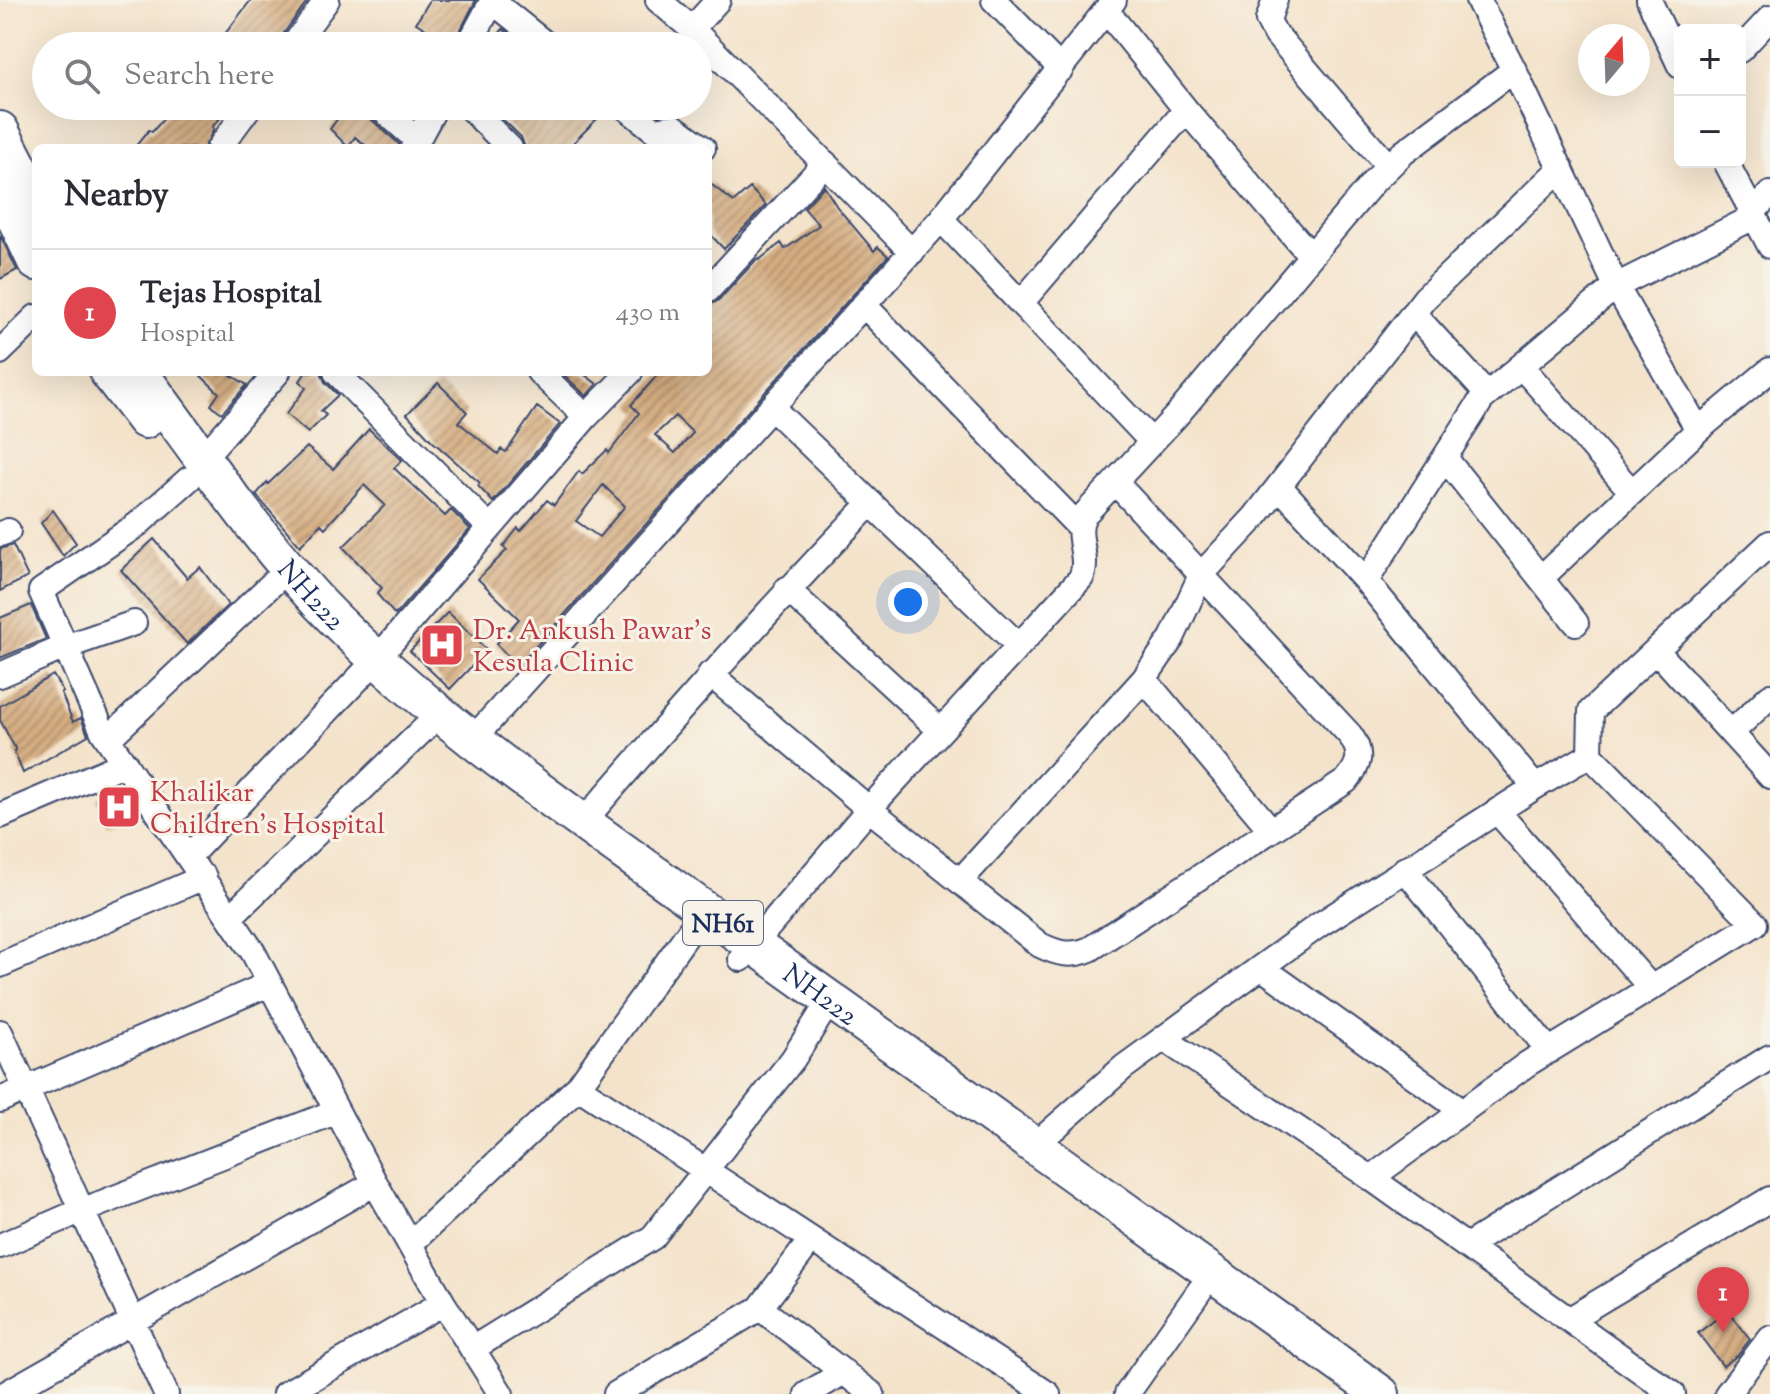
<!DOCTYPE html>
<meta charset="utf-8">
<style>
body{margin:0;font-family:"Sorts Mill Goudy",serif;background:#f2f2f3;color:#2b2b33}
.controls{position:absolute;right:24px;top:24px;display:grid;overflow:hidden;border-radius:12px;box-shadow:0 8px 32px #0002}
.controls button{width:72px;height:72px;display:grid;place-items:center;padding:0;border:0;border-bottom:2px solid #e1e1e2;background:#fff;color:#2b2b33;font:40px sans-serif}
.compass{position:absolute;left:1578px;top:24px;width:72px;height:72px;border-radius:50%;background:#fff;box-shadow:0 8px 32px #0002;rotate:19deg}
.you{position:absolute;left:908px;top:602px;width:28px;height:28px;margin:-20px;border:6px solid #fff;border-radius:50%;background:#1a73e8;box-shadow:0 0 0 12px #1a73e833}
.badge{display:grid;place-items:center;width:52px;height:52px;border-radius:50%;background:#d1495b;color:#fff;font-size:26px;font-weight:700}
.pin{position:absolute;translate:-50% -66px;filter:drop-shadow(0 2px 4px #0008)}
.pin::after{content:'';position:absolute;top:42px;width:28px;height:24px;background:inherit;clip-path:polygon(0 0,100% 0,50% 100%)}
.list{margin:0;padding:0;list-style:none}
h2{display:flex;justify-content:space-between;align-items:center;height:104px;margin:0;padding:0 32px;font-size:34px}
h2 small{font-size:26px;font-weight:400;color:#7c7c81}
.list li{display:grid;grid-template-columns:52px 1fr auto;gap:24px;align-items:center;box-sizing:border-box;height:128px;padding:0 32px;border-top:2px solid #e1e1e2}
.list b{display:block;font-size:30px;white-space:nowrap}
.list p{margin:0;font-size:26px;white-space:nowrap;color:#7c7c81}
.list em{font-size:26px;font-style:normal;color:#7c7c81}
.icon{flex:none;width:44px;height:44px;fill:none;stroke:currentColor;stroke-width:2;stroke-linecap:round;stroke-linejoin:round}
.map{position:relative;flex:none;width:1770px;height:1394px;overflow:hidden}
.search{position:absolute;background:#fff;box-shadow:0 8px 32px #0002;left:32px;top:32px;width:680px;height:88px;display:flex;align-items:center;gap:20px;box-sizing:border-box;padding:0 28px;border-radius:44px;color:#7c7c81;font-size:30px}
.panel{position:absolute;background:#fff;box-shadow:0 8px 32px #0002;left:32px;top:144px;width:680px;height:232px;border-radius:12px}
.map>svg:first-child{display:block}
.building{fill:url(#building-hatch);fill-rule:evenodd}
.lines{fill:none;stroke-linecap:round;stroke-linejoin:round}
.minor-casing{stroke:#3c4a6e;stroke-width:28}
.highway-casing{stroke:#3c4a6e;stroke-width:40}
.minor{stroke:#fff;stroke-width:24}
.highway{stroke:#fff;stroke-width:36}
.labels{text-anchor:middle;stroke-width:6;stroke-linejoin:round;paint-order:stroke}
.shield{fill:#f7f3e8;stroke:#5d6a87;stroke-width:2}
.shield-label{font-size:26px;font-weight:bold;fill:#1b2f5e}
.street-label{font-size:28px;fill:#1b2f5e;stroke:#f7f3e8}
.health-label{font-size:28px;fill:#be3a42;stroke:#f7f3e8;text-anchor:start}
</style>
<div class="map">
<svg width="1770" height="1394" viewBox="0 0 1770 1394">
<defs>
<pattern id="building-hatch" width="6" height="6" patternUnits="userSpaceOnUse" patternTransform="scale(2)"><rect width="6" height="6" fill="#d5ad81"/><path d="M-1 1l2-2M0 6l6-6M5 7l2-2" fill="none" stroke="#ac8d6d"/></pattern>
</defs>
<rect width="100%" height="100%" fill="#f7f3e8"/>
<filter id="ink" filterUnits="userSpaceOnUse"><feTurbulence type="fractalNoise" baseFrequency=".0125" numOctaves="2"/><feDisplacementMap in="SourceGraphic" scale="16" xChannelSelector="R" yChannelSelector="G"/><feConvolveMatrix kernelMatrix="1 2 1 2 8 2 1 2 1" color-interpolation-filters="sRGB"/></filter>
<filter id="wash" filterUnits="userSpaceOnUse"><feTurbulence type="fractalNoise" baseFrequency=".006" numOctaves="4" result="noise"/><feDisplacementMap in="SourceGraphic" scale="32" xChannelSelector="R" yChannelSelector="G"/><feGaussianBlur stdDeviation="1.8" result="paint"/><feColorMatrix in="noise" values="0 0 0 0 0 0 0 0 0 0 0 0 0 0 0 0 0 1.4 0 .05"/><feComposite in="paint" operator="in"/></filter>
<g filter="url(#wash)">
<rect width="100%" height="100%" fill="#f4e3cb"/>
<g id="blocks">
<!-- building -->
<path class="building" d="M 251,0 L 308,0 L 281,37 L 278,46 L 221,46 L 229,36 L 225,34 Z
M 430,0 L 476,0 L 453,45 L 416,23 Z
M 503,29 L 524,46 L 489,46 Z
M 175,106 L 231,106 L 212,127 L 214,129 L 204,148 L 134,148 L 149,130 L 152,132 Z
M 347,106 L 353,106 L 373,121 L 399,144 L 398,148 L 369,148 L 355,137 L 348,147 L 330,129 Z
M 489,106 L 595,106 L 602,114 L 568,148 L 525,148 L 521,137 Z
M 708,182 L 734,202 L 750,188 L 766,205 L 724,249 L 708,232 Z
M 824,186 L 837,207 L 874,251 L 878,247 L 888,256 L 518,666 L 496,644 L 519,619 L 478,579 L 507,550 L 503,547 L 518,528 L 521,531 L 547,500 L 554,505 L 579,471 L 582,474 L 607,450 L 609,453 L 639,413 L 631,405 L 660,372 L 708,372 L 708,306 L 719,300 L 757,259 L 759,260 L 781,243 L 785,249 L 819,225 L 804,208 ZM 675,416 L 693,433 L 675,453 L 655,435 ZM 603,485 L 625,506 L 599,537 L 576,521 Z
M 0,235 L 17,270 L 0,279 Z
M 197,372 L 226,372 L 247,385 L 222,413 L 211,405 L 219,393 Z
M 306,372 L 321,372 L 325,382 L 338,395 L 321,411 L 326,415 L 308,433 L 286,414 L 306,388 L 300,381 Z
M 561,372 L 581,372 L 597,384 L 586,396 Z
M 438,383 L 467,412 L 458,422 L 498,454 L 501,449 L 506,452 L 537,407 L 560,424 L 493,502 L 478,486 L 480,483 L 432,441 L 407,414 Z
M 369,429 L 402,460 L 394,468 L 445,516 L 451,510 L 470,529 L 395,615 L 377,594 L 382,588 L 343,547 L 385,505 L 364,485 L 325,528 L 321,524 L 300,546 L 256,495 L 267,482 L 268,484 L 307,447 L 333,469 Z
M 53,510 L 76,543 L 63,556 L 41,523 Z
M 154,539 L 187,578 L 200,567 L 228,605 L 187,644 L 121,570 Z
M 13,545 L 28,577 L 0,591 L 0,549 Z
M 31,605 L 46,639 L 0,658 L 0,618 Z
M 448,612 L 487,650 L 450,689 L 410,651 Z
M 53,675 L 63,692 L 61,693 L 73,722 L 81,718 L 88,735 L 23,773 L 14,751 L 16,750 L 0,720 L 0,706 Z
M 123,788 L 137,814 L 107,825 L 97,798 Z
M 1728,1310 L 1750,1339 L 1738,1355 L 1723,1366 L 1698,1333 Z"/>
</g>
</g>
<g filter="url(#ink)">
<use href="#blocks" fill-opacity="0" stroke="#3c4a6e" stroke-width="2"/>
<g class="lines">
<!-- minor casing -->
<g class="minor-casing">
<path id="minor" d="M 658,0 L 692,29 L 912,252
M 994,0 L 1061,69
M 1275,0 L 1268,20 L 1274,32 L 1388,166
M 1478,0 L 1514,70 L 1616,286 L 1698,430
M 1649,0 L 1680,66
M 492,1 L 548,46
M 1106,10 L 1186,110 L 1311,256
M 692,29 L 718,0
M 293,46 L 327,0
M 468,46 L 493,0
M 1740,50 L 1770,18
M 379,106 L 417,140
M 468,106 L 510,148
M 624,106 L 654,130 L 674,127 L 703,148
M 219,148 L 250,106
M 413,148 L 436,106
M 1726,162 L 1770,246
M 1752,213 L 1770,194
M 941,219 L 1152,442
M 708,290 L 825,163
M 1021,303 L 1186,110
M 864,305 L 1080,528
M 1413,313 L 1487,394
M 0,352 L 36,317
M 1521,366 L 1632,492
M 336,372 L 489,527
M 539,372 L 586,417
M 772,408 L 1017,644
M 203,458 L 278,372
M 1445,458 L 1576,623
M 189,479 L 138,524 L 41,591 L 103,732 L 253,952 L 375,1183 L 443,1303 L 501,1394
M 1279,486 L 1366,581
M 0,534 L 8,531
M 1541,578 L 1698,430 L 1770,370
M 787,589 L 940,730
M 1656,650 L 1770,776
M 710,674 L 869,809 L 1040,945 C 1058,954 1072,957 1090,949 L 1346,781 C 1360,765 1363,753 1350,735 L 1115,482
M 0,675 L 65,647 L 134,623
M 1144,679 L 1271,830
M 1732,732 L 1770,696
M 108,739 L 274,582
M 473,739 L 941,219 L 1114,0
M 1535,787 L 1366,581 L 1482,399 L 1616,286 L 1754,217
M 1497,811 L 1651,988
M 0,816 L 125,763
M 583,822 C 677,713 771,606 871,503
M 189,856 L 377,659 L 586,417 L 630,372
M 1405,869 L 1549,1051
M 960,881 L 1144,679 L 1172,638 L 1201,575 L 1254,518 L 1425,298 L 1561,168
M 230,917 L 425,728
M 741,959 L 869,809 L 1081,578 C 1091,557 1072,533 1085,514 L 1177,415 L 1375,180 L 1403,153 L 1514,70
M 0,965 L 204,877
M 1261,967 L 1463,1111
M 0,1032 L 166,1394
M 1164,1039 L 1371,1178 L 1527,1064 L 1755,924 L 1590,755
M 578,1087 L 1048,1394
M 0,1100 L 269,984
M 1035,1145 L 1124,1067 L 1319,925 L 1535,787 L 1590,755 L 1591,711 L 1770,543
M 1371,1178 L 1673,1394
M 410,1244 L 578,1087 L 694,925
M 0,1246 L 71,1215 L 335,1112
M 1467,1246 L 1770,1057
M 760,1308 L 872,1394
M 1570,1319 L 1770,1199
M 472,1349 L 653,1237 L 793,1059 L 820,1016
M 5,1394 L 375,1183
M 285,1394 L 443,1303
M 616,1394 L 760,1308 L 811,1240
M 807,1394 L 844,1372
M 1127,1394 L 1200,1290
M 1727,1394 L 1770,1338"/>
</g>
<!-- highway casing -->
<g class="highway-casing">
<g id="highway">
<path d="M 0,130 L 36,200"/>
<path d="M 0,186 L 36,262"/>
<path d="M 108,372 L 145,420"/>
<path id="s1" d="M 139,372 C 197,450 253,532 319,603 C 433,722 580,819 713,916 C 935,1077 1159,1234 1381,1394"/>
</g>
</g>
<!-- minor -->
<use href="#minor" class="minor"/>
<!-- highway -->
<use href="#highway" class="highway"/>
</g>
</g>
<!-- icons -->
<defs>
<g id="hospital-square" transform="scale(2.3)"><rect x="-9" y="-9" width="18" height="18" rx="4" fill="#e0444e" stroke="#f7f3e8"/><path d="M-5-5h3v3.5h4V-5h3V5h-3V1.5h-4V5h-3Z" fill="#fff"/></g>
</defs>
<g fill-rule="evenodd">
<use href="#hospital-square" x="442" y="645"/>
<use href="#hospital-square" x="119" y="807"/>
</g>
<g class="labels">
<!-- shield labels -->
<rect class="shield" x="683" y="901" width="80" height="44" rx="6"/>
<g class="shield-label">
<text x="723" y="932">NH61</text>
</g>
<!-- street labels -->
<g class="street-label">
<text dy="10" stroke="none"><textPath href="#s1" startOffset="282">NH222</textPath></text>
<text dy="10" stroke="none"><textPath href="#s1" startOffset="930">NH222</textPath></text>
</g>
<!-- health labels -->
<g class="health-label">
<text x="473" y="639">Dr. Ankush Pawar's<tspan x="473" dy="32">Kesula Clinic</tspan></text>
<text x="150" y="801">Khalikar<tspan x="150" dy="32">Children's Hospital</tspan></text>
</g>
</g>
</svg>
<div class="controls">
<button>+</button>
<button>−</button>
</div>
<svg class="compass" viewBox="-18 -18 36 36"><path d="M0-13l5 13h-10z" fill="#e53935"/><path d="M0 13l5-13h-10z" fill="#7c7c81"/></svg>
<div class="you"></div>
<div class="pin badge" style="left:1723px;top:1333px;background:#e0444e">1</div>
<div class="search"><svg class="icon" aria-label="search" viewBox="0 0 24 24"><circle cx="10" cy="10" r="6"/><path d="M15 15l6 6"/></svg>Search here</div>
<section class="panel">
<h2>Nearby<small></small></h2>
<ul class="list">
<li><span class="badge" style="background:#e0444e">1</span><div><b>Tejas Hospital</b><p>Hospital</p></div><em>430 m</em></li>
</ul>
</section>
</div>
